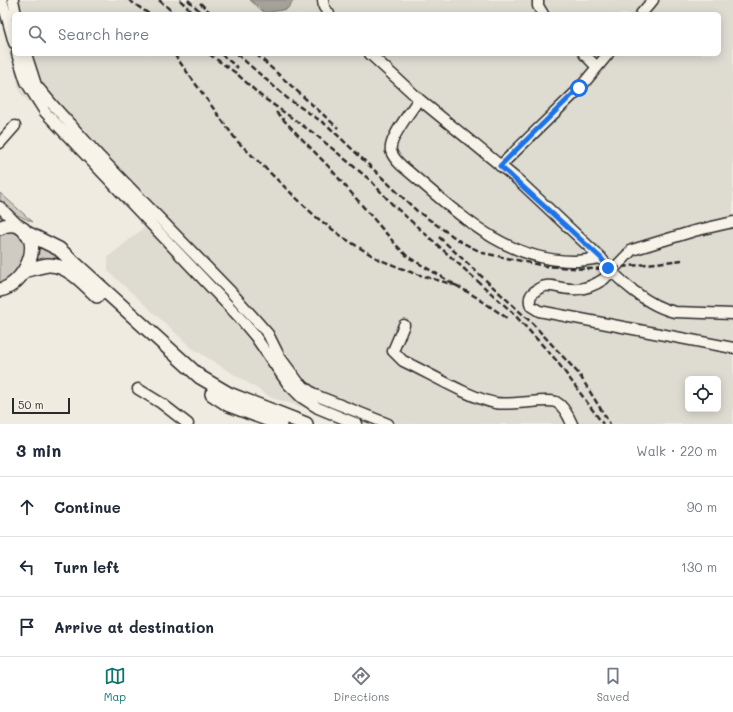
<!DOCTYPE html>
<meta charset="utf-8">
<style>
body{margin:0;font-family:Mali,sans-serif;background:#f6f6f7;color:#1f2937}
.controls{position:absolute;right:12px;bottom:12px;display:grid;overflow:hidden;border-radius:6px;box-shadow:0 2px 10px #0003}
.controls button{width:36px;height:36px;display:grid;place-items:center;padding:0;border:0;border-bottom:1px solid #e0e1e3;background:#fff;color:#1f2937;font:20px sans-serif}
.scale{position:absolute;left:12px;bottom:10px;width:58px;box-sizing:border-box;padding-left:4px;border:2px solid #2b2b2b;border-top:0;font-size:11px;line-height:14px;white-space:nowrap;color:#2b2b2b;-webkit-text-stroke:3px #f7f3e8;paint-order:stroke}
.stop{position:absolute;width:12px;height:12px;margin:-9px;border:3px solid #1a73e8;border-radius:50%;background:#fff}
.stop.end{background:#1a73e8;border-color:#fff;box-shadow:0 1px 4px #0008}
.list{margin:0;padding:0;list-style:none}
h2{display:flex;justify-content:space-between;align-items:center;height:52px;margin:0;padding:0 16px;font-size:17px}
h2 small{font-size:13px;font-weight:400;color:#747a83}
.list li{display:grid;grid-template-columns:26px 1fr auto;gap:12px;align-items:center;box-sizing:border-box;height:60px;padding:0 16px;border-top:1px solid #e0e1e3}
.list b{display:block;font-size:15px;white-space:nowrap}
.list em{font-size:13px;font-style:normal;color:#747a83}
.icon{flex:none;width:22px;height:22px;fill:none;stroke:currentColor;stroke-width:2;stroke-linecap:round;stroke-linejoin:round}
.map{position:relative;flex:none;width:733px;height:424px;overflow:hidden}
.search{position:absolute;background:#fff;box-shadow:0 2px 10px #0003;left:12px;right:12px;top:12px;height:44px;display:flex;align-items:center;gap:10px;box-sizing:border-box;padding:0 14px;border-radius:6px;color:#747a83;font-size:15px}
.sheet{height:232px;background:#fff}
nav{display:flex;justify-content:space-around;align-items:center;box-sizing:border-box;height:56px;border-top:1px solid #e0e1e3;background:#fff;font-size:11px;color:#747a83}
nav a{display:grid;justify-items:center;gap:2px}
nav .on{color:#0f766e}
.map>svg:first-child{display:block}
.built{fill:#dedbd1;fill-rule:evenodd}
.green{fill:#cfcbc2;stroke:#7d7b76}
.water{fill:#a4a29a;stroke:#74726e}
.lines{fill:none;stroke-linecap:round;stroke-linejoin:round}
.minor-casing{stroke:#2b2b2b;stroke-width:13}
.major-casing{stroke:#2b2b2b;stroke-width:16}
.minor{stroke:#f7f3e8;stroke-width:10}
.major{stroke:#f7f3e8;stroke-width:13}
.rail{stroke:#2b2b2b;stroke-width:2.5;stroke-dasharray:6 3;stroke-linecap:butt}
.route{stroke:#1a73e8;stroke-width:5}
</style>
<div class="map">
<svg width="733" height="424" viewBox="0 0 733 424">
<rect width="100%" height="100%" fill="#efebe0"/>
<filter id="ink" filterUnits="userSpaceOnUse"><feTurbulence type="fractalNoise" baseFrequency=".025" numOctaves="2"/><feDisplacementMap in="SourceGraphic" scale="8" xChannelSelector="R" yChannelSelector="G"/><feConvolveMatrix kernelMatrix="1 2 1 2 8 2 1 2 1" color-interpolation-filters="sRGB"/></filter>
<g filter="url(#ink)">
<!-- built -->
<path class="built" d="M 0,0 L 733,0 L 733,424 L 360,424 L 272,398 L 192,348 L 108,271 L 108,257 L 150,223 L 20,93 L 0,8 ZM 14,14 L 719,14 L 719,54 L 14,54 ZM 688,379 L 718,379 L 718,409 L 688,409 Z"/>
<!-- green -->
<path class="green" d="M 0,193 L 33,222 L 17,215 L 6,221 L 0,229 Z
M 8,227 L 27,238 L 27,257 L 10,279 L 0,287 L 0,230 Z
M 41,243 L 85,278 L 35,262 Z"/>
<!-- water -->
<path class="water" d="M 250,0 L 294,0 L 287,9 L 265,13 Z"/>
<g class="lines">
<!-- minor casing -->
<g class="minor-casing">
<path id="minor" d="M 2,0 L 14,43
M 13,0 L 16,14
M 323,0 L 324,7 L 329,14
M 538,0 L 538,6 L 543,14
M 641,14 L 653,0
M 17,54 L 26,82 L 45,112 L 239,317 L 255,336 L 288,384 L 301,397 L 318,408 L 357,424
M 26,54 L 36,85 L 52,104 L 100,157 L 231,292 L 268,334 L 279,356 L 299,383 L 315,395 L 388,424
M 370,54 L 419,99 L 518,180 L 601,258 C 617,280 649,307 675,312 L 733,314
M 584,54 L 597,67
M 419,99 C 412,110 388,139 391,151 C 393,158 398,162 402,166 C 454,209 502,261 574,261 C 583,261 592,259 601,258
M 0,143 L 15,126
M 500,166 L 579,89 L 608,54
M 0,207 L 21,228
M 733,222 L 694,231 L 632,250 L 604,279 C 595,285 583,290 572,289 C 555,289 548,280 534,292 C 529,296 529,301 531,306 L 539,311 L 733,348
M 404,325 L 393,351 L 403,361 C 429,373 468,397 495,403 C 512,406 545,398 556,402 C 564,406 569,417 572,424
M 138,389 L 161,403 L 188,424"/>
</g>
<!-- major casing -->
<g class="major-casing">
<path id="major" d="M 0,228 C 5,225 12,224 18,226 C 47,240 24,285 0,290
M 25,232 L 59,249 L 200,377 L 229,394 L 306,424
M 24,271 C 32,269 40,266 48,265 C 67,264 85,284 97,296
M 212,394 L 229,405 L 280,424"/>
</g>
<!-- minor -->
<use href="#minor" class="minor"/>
<!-- major -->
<use href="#major" class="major"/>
<!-- rail -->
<path class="rail" d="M 129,0 L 149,14
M 159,0 L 175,14
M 180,0 L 190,10
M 188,0 L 203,14
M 200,3 L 212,14
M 174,54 L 237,141 L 316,217 L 344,238 L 378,259 L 413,273 L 458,286
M 209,54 L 236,73 L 261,96 L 316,135 L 370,180 L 392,204 L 512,312 L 556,360 L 603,424
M 221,54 L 238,68
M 237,54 L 287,98 L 328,126 L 417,211 L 461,242 L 483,253 L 545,266 L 586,269 L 613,268 L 682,260
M 256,54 L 338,128
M 276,112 L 329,167 L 397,246 L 408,257 L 476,297 L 507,318
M 439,237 L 532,323 L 579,374 L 610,424"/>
</g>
</g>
<g class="lines" filter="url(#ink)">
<!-- route -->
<path class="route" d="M 579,88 L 500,166 L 601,258 L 608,268"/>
</g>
</svg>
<div class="controls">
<button><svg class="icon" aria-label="locate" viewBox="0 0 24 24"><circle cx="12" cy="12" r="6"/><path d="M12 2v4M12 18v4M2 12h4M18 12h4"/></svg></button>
</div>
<div class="scale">50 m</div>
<div class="stop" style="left:579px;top:88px"></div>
<div class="stop end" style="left:608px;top:268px"></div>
<div class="search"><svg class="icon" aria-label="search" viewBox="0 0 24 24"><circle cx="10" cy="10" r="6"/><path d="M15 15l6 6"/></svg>Search here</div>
</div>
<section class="sheet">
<h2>3 min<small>Walk · 220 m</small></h2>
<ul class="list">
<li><svg class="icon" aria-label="ahead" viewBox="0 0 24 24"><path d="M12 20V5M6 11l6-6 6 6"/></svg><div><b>Continue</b></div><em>90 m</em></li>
<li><svg class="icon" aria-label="left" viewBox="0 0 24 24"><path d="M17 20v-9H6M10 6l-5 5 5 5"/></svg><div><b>Turn left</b></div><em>130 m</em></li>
<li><svg class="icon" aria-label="arrive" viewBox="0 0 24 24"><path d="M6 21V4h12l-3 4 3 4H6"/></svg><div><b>Arrive at destination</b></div></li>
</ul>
</section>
<nav>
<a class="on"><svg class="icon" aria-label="map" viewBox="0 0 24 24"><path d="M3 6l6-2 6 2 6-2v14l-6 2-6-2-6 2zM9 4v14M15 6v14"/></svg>Map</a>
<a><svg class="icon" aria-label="directions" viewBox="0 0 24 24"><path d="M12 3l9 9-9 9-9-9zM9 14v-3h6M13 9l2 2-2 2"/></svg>Directions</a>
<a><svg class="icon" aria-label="saved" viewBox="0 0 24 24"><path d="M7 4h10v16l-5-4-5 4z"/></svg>Saved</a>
</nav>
